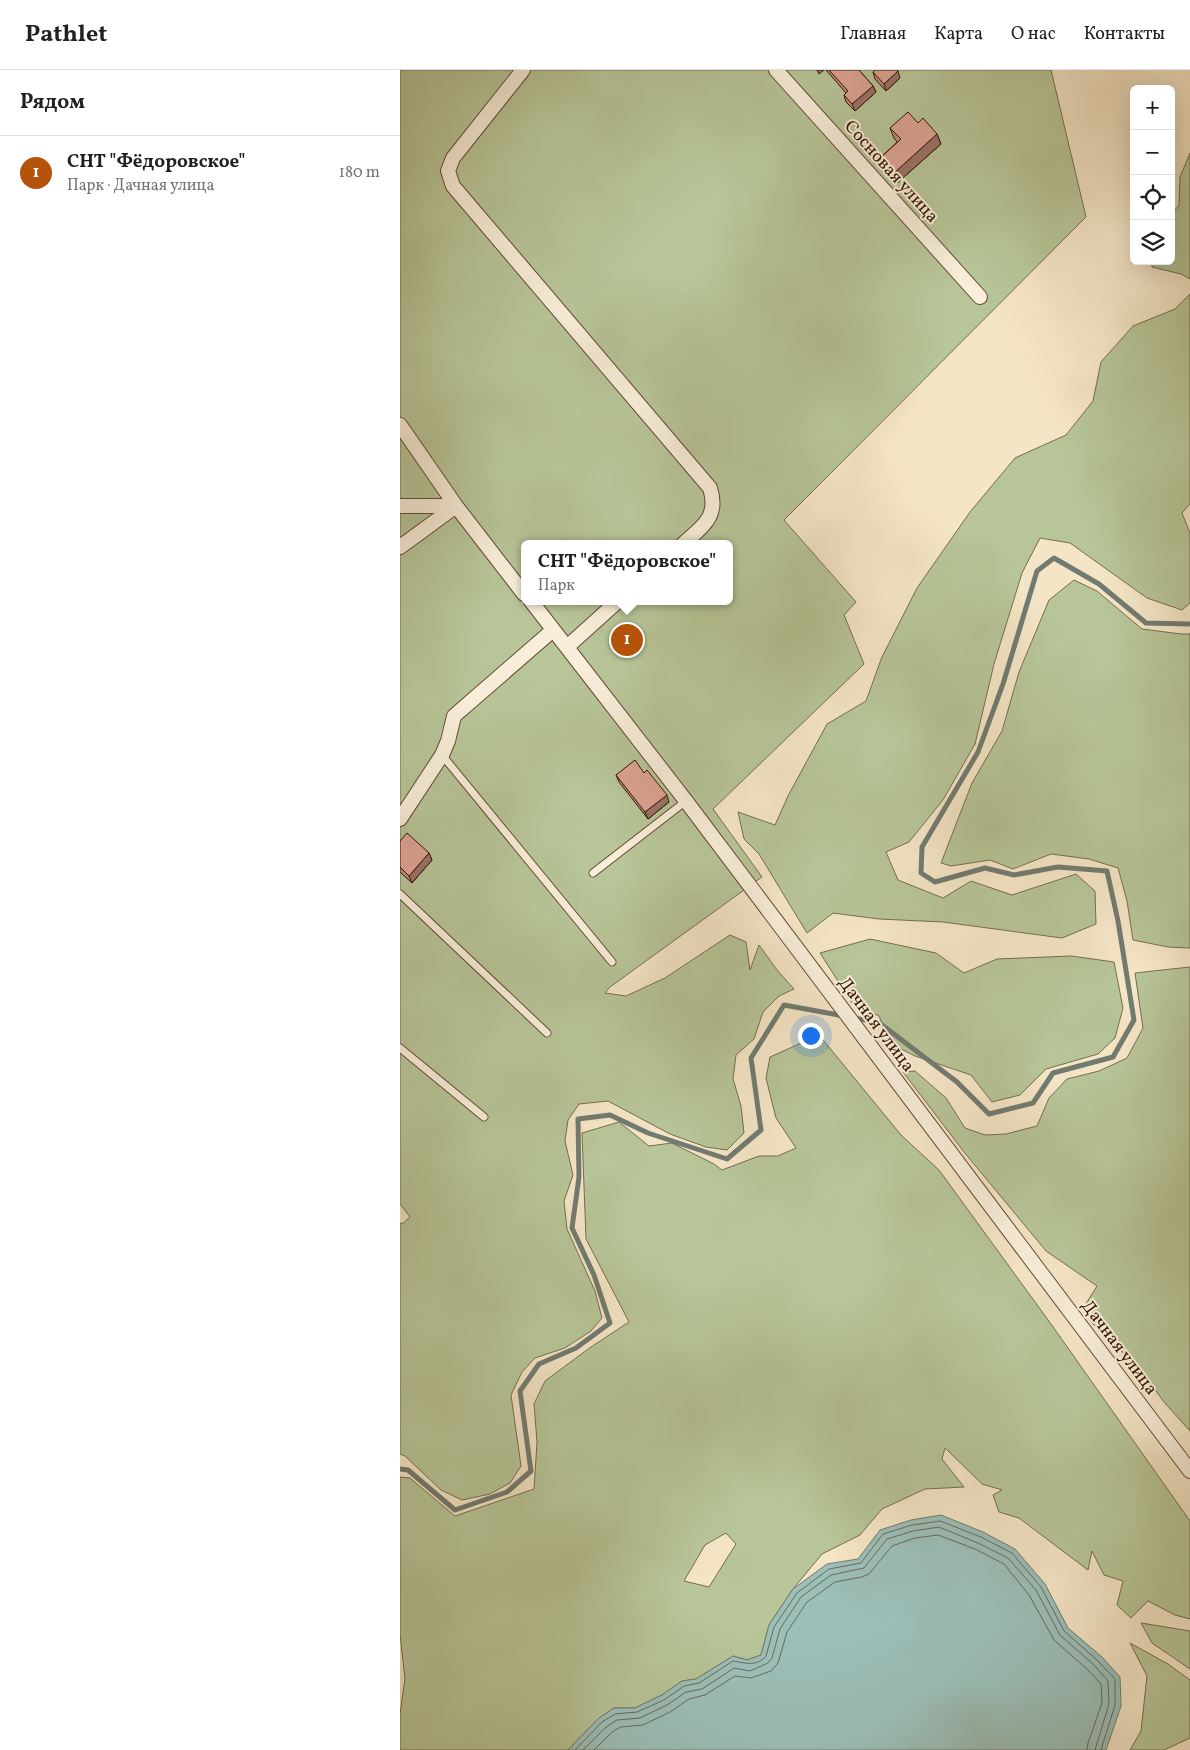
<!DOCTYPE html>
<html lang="ru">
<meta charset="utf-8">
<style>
body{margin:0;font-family:Vollkorn,serif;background:#f6f6f6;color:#202124}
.controls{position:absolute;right:15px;top:15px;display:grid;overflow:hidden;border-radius:8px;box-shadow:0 5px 20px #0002}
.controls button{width:45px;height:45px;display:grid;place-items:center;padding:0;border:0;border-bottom:1px solid #e0e0e0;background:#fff;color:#202124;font:25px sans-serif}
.you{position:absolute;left:410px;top:965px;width:18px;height:18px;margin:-12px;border:4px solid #fff;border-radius:50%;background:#1a73e8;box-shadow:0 0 0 8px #1a73e833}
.badge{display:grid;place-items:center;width:32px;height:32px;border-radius:50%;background:#b45309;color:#fff;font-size:16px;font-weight:700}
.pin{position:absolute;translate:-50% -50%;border:2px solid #fff;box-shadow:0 1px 5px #0006}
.popup{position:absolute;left:121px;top:470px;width:212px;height:65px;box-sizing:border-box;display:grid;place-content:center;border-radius:8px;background:#fff;filter:drop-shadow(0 1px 4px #0005);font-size:16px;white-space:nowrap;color:#757577}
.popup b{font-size:19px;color:#202124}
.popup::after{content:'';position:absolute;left:50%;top:100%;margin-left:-10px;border:10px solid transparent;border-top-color:#fff}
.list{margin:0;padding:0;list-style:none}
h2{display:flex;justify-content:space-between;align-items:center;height:65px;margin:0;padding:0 20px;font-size:21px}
h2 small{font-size:16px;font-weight:400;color:#757577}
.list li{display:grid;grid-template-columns:32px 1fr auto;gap:15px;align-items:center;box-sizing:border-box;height:75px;padding:0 20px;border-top:1px solid #e0e0e0}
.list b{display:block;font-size:19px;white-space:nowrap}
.list p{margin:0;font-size:16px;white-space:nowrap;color:#757577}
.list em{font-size:16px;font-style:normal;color:#757577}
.icon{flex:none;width:28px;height:28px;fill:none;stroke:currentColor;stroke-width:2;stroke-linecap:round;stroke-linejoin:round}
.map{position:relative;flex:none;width:790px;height:1680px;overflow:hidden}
header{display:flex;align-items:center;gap:30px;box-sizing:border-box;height:70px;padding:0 25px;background:#fff;border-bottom:1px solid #e0e0e0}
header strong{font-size:24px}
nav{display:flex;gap:28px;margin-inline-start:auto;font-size:18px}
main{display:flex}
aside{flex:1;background:#fff}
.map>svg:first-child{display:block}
.green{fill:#b7c598;stroke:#766d4e;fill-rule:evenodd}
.water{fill:#9cbfb8;stroke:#727b70}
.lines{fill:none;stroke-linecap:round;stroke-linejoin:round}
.shore{stroke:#686a5e;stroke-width:1}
.stream{stroke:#727b70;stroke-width:5}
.lane-casing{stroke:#644934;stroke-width:9}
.street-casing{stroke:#644934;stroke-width:16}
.lane{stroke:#f8eeda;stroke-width:7}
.street{stroke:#f8eeda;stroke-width:14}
.wall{fill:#bd8c7f;stroke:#341504}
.shaded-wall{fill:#9a7268;stroke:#341504}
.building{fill:#dca394;stroke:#341504}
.labels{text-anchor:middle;stroke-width:4;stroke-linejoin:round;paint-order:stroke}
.street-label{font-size:18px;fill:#341504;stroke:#f8eeda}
</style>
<header>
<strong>Pathlet</strong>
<nav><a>Главная</a><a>Карта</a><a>О нас</a><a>Контакты</a></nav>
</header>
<main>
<aside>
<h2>Рядом<small></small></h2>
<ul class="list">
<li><span class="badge">1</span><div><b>СНТ &quot;Фёдоровское&quot;</b><p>Парк · Дачная улица</p></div><em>180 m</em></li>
</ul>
</aside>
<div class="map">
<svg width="790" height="1680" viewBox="0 0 790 1680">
<rect width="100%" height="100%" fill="#f4e5c6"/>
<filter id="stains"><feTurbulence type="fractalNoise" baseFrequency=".004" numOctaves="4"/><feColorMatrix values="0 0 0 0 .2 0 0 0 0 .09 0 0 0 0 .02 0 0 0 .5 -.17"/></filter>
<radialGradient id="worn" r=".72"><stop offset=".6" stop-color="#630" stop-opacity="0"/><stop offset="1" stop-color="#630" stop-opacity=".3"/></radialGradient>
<!-- green -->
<path class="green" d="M 0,0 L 651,0 L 686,147 L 384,450 L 456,532 L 444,545 L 464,594 L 313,739 L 362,807 L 210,917 L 205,923 L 226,926 L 265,908 L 330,865 L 346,872 L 350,900 L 359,875 L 377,900 L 394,919 L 379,926 L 363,942 L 354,969 L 336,985 L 333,1009 L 341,1036 L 344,1063 L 327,1080 L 306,1077 L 270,1064 L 208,1031 L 179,1034 L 168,1050 L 165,1071 L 173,1105 L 164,1131 L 167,1159 L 195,1221 L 202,1248 L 191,1261 L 165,1278 L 135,1288 L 122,1302 L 111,1325 L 121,1396 L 110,1413 L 90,1424 L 62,1430 L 41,1420 L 5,1386 L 0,1384 L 0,1153 L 2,1154 L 10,1147 L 0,1134 ZM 124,474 L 330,474 L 330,531 L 124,531 Z
M 790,83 L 790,209 L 781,204 L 752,197 L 752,191 L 771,191 L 771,145 L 779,135 L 780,107 Z
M 790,224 L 790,434 L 782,443 L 790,463 L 790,533 L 782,540 L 747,528 L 670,473 L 640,468 L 622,503 L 594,594 L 575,674 L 543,730 L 509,772 L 486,782 L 498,810 L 543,828 L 571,811 L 612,825 L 676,804 L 695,821 L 696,854 L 662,868 L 543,852 L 479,849 L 433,843 L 407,863 L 359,784 L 344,769 L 338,742 L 375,755 L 388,726 L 427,654 L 466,631 L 482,587 L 517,518 L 570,442 L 615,388 L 666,365 L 693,331 L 701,292 L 733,256 L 775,239 Z
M 674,510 L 697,521 L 742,559 L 781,564 L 790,564 L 790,878 L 768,877 L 733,870 L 727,831 L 718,798 L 689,789 L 651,784 L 613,799 L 590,790 L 551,796 L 541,793 L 572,713 L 602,661 L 619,602 L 649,530 Z
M 470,869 L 536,883 L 564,903 L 597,889 L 671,886 L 714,892 L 723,938 L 715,968 L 698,984 L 646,999 L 620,1025 L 592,1032 L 571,1005 L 515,986 L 491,974 L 479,946 L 452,933 L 420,883 Z
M 790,897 L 790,1361 L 764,1332 L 740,1299 L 692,1253 L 684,1237 L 697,1216 L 646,1181 L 564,1082 L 503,1002 L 515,1001 L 546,1028 L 565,1058 L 585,1065 L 606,1064 L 637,1056 L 649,1028 L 667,1009 L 699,1001 L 727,988 L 743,958 L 735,903 Z
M 419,965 L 501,1065 L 539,1100 L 651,1254 L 790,1451 L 790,1549 L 775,1545 L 748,1531 L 731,1548 L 717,1535 L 723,1511 L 704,1505 L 692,1481 L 688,1500 L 619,1448 L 599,1442 L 593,1425 L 602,1420 L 582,1414 L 545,1378 L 542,1389 L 564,1417 L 525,1419 L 482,1439 L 460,1465 L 422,1484 L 393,1519 L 369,1555 L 361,1585 L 347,1590 L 333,1586 L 296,1609 L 282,1611 L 262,1625 L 235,1638 L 214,1638 L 199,1648 L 168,1680 L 0,1680 L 0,1644 L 5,1609 L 0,1564 L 0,1407 L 10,1408 L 55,1446 L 134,1419 L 137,1372 L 134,1334 L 145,1311 L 191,1277 L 229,1252 L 186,1169 L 182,1063 L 219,1052 L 249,1076 L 272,1073 L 314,1094 L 322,1100 L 359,1086 L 378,1086 L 396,1078 L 376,1048 L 366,1008 L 370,987 ZM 326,1463 L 336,1474 L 309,1517 L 284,1511 L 305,1475 Z
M 741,1553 L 790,1561 L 790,1599 L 752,1573 Z
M 730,1573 L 768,1594 L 790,1610 L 790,1668 L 764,1680 L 730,1680 L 741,1661 L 747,1606 Z"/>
<!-- water -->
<path class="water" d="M 541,1445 L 583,1462 L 615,1479 L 645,1514 L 668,1558 L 702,1587 L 720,1607 L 721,1636 L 706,1680 L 168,1680 L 199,1648 L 214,1638 L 235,1638 L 262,1625 L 282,1611 L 296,1609 L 333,1586 L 347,1590 L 361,1585 L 369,1555 L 393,1519 L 427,1494 L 458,1489 L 480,1460 L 511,1450 Z"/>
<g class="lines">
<!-- shore -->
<path class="shore" d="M 175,1680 L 202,1652 L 215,1644 L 237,1642 L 264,1630 L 284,1616 L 299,1613 L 333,1591 C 345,1593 357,1597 366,1586 L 374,1557 L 397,1523 L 429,1499 L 461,1493 L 483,1464 L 512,1455 L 540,1451 L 581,1467 L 612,1483 L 641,1517 L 664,1561 L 698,1591 L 715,1609 L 715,1635 L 701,1680
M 183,1680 L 206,1657 L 217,1650 L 240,1648 L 267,1635 L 286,1622 L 302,1619 L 334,1598 L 350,1601 L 368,1593 L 372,1588 L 380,1559 L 401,1527 L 431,1505 L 464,1498 L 487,1469 L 513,1461 L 539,1457 L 578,1473 L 608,1488 L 636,1520 L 660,1565 L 694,1595 L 708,1611 L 709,1634 L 695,1680
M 194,1680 L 211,1663 L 220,1657 L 243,1655 L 270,1642 L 289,1629 L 305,1625 L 335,1606 L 351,1608 L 371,1601 L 378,1593 L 387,1562 L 407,1532 L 435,1512 L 462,1507 L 469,1504 L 492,1476 L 515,1468 L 538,1465 L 575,1479 L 604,1494 L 629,1525 L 654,1570 L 689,1601 L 701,1614 L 702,1633 L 688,1673 L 687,1680"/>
<!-- stream -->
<path class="stream" d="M 453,948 L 478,952 L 557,1012 L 589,1044 L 633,1033 L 653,1003 L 713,987 L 734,950 L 718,851 L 707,801 L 658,797 L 614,805 L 585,798 L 535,812 L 521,803 L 522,777 L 578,682 L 603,614 L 637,501 L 654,488 L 699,514 L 746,553 L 790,554
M 0,1399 L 8,1400 L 55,1440 L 107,1422 L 131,1401 L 120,1321 L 139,1294 L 176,1278 L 210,1253 L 194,1205 L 172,1158 L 179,1107 L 178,1049 L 210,1045 L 248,1063 L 327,1089 L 361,1060 L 351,988 L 384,935 L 444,946"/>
<!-- lane casing -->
<g class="lane-casing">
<path id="lane" d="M 42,685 L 212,892
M 193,803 L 286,731
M 0,824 L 147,963
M 0,978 L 84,1047"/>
</g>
<!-- street casing -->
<g class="street-casing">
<path id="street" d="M 123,0 L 53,88 L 48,101 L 53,116 L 310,418 C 319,447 303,456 283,474
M 376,0 L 580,227
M 0,355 L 56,436 L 124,524
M 0,436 L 56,436
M 0,477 L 56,436
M 131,531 L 286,731 L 790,1401
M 167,577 L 218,531
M 0,749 L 42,685 L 48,671 L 54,646 L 153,560"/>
</g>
<!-- lane -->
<use href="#lane" class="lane"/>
<!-- street -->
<use href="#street" class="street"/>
</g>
<!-- wall -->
<path class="wall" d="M 426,0 L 459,0 L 473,16 L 476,22 L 455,41 L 446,32 L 444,25 L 446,23 Z
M 473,2 L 500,8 L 486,21 L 475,9 Z
M 518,53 L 537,64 L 541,74 L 496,114 L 483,99 L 479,89 L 497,72 L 494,68 L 490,58 Z
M 244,703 L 269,732 L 248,749 L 219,712 L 216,705 Z
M 0,771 L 29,783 L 32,790 L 12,813 L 0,802 Z"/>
<!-- shaded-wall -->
<path class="shaded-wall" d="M 417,0 L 424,0 L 419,4 Z
M 498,1 L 500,8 L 486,21 L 484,14 Z
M 473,16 L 476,22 L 455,41 L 452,34 Z
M 537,64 L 541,74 L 496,114 L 493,104 Z
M 267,725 L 269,732 L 248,749 L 245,742 Z
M 29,783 L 32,790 L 12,813 L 9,806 Z"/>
<!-- building -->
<path class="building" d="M 429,0 L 459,0 L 473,16 L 452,34 L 444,25 L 448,21 Z
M 475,0 L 497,0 L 498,1 L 484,14 L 473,2 Z
M 508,42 L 518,53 L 523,48 L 537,64 L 493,104 L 479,89 L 501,69 L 490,58 Z
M 235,690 L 244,703 L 247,700 L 267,725 L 245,742 L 216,705 Z
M 7,763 L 29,783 L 9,806 L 0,797 L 0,771 Z"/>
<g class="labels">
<!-- street labels -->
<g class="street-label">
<text transform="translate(492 101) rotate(48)" y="6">Сосновая улица</text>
<text transform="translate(477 954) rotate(53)" y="6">Дачная улица</text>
<text transform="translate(720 1277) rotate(53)" y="6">Дачная улица</text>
</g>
</g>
<rect width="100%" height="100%" filter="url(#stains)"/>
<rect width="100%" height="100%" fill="url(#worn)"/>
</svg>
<div class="controls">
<button>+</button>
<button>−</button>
<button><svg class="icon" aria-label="locate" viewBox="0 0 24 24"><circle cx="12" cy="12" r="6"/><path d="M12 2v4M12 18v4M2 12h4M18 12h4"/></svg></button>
<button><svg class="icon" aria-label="layers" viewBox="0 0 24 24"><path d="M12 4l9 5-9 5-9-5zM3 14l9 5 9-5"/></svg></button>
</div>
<div class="you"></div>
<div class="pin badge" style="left:227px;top:570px">1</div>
<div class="popup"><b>СНТ &quot;Фёдоровское&quot;</b>Парк</div>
</div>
</main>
